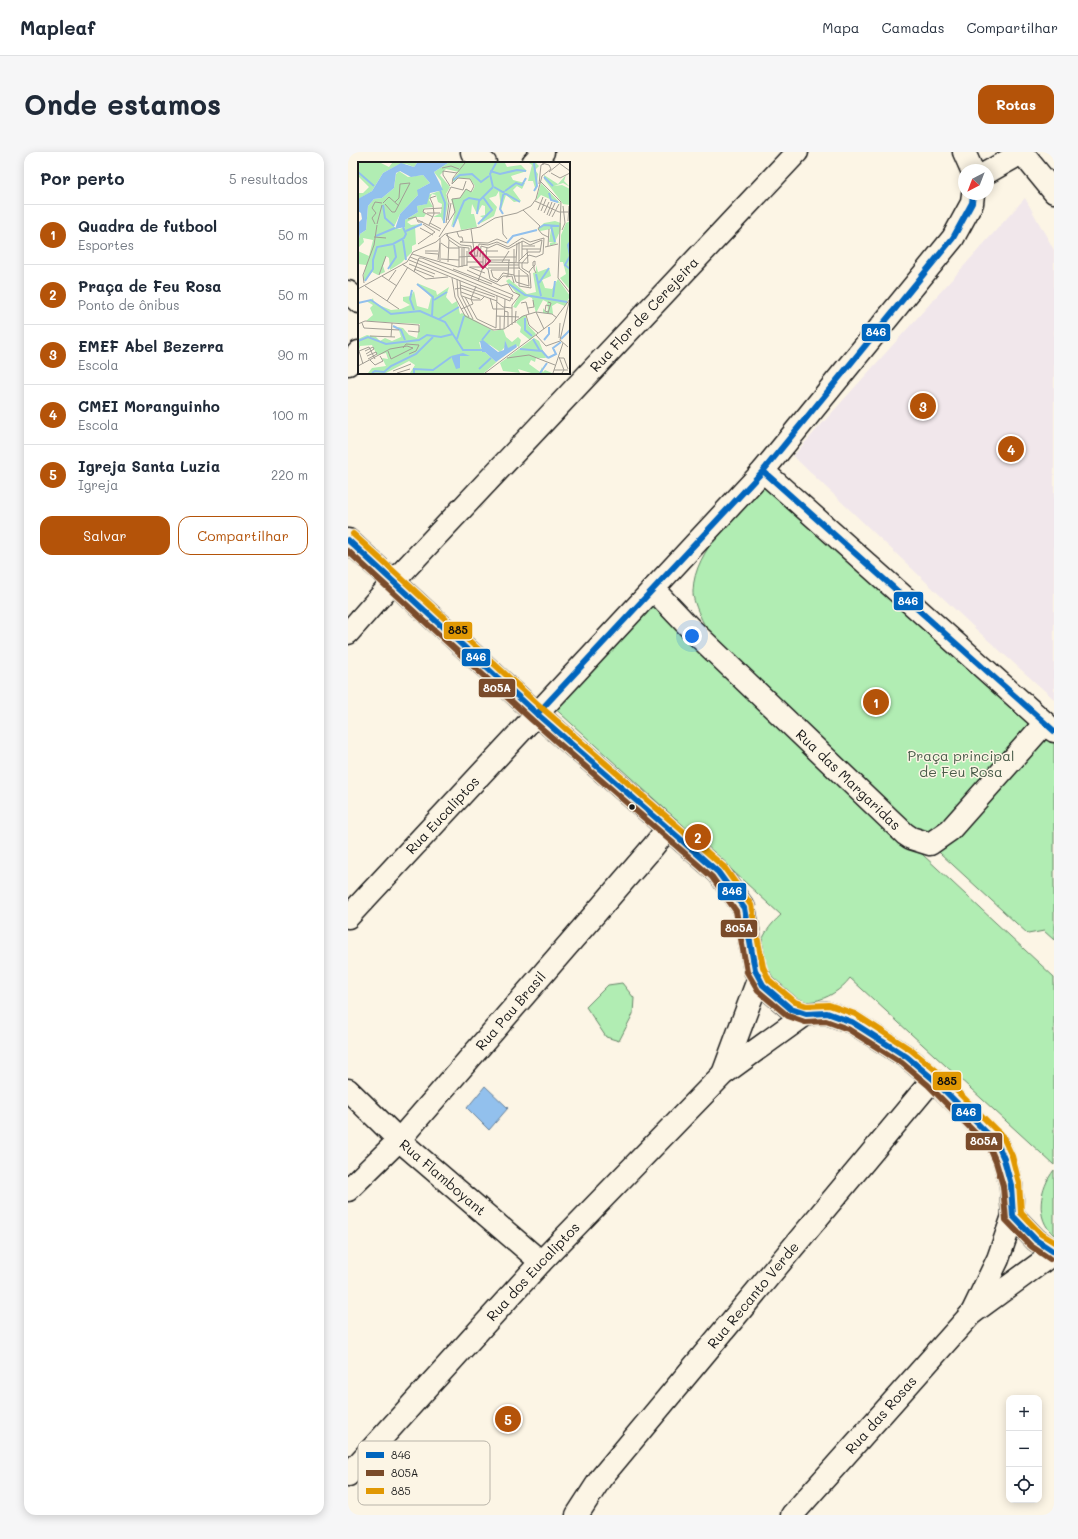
<!DOCTYPE html>
<html lang="pt">
<meta charset="utf-8">
<style>
body{margin:0;font-family:Mali,sans-serif;background:#f6f6f7;color:#1f2937}
.controls{position:absolute;right:12px;bottom:12px;display:grid;overflow:hidden;border-radius:8px;box-shadow:0 2px 10px #0003}
.controls button{width:36px;height:36px;display:grid;place-items:center;padding:0;border:0;border-bottom:1px solid #e0e1e3;background:#fff;color:#1f2937;font:20px sans-serif}
.compass{position:absolute;left:610px;top:12px;width:36px;height:36px;border-radius:50%;background:#fff;box-shadow:0 2px 10px #0003;rotate:222deg}
.you{position:absolute;left:344px;top:484px;width:14px;height:14px;margin:-10px;border:3px solid #fff;border-radius:50%;background:#1a73e8;box-shadow:0 0 0 6px #1a73e833}
.badge{display:grid;place-items:center;width:26px;height:26px;border-radius:50%;background:#b45309;color:#fff;font-size:13px;font-weight:700}
.pin{position:absolute;translate:-50% -50%;border:2px solid #fff;box-shadow:0 1px 4px #0006}
.list{margin:0;padding:0;list-style:none}
h2{display:flex;justify-content:space-between;align-items:center;height:52px;margin:0;padding:0 16px;font-size:17px}
h2 small{font-size:13px;font-weight:400;color:#747a83}
.list li{display:grid;grid-template-columns:26px 1fr auto;gap:12px;align-items:center;box-sizing:border-box;height:60px;padding:0 16px;border-top:1px solid #e0e1e3}
.list b{display:block;font-size:15px;white-space:nowrap}
.list p{margin:0;font-size:13px;white-space:nowrap;color:#747a83}
.list em{font-size:13px;font-style:normal;color:#747a83}
.actions{display:flex;gap:8px;padding:12px 16px}
.actions a{flex:1;padding:9px 0;border:1px solid #b45309;border-radius:12px;text-align:center;font-size:14px;color:#b45309}
.actions .main{background:#b45309;color:#fff}
.icon{flex:none;width:22px;height:22px;fill:none;stroke:currentColor;stroke-width:2;stroke-linecap:round;stroke-linejoin:round}
.map{position:relative;flex:none;width:706px;height:1363px;overflow:hidden;border-radius:12px}
header{display:flex;align-items:center;gap:24px;box-sizing:border-box;height:56px;padding:0 20px;background:#fff;border-bottom:1px solid #e0e1e3}
header strong{font-size:19px}
nav{display:flex;gap:22px;margin-inline-start:auto;font-size:14px}
.intro{display:flex;align-items:center;justify-content:space-between;box-sizing:border-box;height:96px;padding:0 24px}
h1{margin:0;font-size:28px}
.button{padding:10px 18px;border-radius:12px;background:#b45309;color:#fff;font-size:14px;font-weight:700}
main{display:flex;gap:24px;padding:0 24px}
aside{flex:1;background:#fff;border-radius:12px;box-shadow:0 2px 10px #0003}
.map>svg:first-child{display:block}
.built{fill:#f1e7eb}
.green{fill:#b1edb3;stroke:#668468}
.water{fill:#92c0ed;stroke:#637e99}
.lines{fill:none;stroke-linecap:round;stroke-linejoin:round}
.minor-casing{stroke:#1c1c1c;stroke-width:25}
.minor{stroke:#fcf5e5;stroke-width:22}
.bus-1-casing{stroke:#fcf5e5;stroke-width:9}
.bus-2-casing{stroke:#fcf5e5;stroke-width:9}
.bus-3-casing{stroke:#fcf5e5;stroke-width:9}
.bus-1{stroke:#0065bd;stroke-width:6}
.bus-2{stroke:#7a4b2a;stroke-width:6}
.bus-3{stroke:#e19803;stroke-width:6}
.bus-dot{fill:#1c1c1c;stroke:#fcf5e5;stroke-width:1.5}
.labels{text-anchor:middle;stroke-width:3;stroke-linejoin:round;paint-order:stroke}
.street-label{font-size:14px;fill:#1c1c1c;stroke:#fcf5e5}
.park-label{font-size:14px;fill:#495b49;stroke:#fcf5e5}
.inset-river{fill:none;stroke:#92c0ed;stroke-width:2}
.inset-road{fill:none;stroke:#a29e95;stroke-width:1}
.view{fill:#c2185b;fill-opacity:0.15;stroke:#c2185b;stroke-width:2}
.inset-edge{fill:none;stroke:#1c1c1c;stroke-width:2}
.key{fill:#fcf5e5;stroke:#b9b4a9;stroke-width:1}
.key-label{font-size:11px;fill:#1c1c1c}
.line-badge{stroke:#fcf5e5;stroke-width:1.5}
.badge-label{font-size:11px;text-anchor:middle;font-weight:bold;fill:#fff}
.pale-badge-label{font-size:11px;text-anchor:middle;font-weight:bold;fill:#111}
</style>
<header>
<strong>Mapleaf</strong>
<nav><a>Mapa</a><a>Camadas</a><a>Compartilhar</a></nav>
</header>
<div class="intro"><h1>Onde estamos</h1><a class="button">Rotas</a></div>
<main>
<aside>
<h2>Por perto<small>5 resultados</small></h2>
<ul class="list">
<li><span class="badge">1</span><div><b>Quadra de futbool</b><p>Esportes</p></div><em>50 m</em></li>
<li><span class="badge">2</span><div><b>Praça de Feu Rosa</b><p>Ponto de ônibus</p></div><em>50 m</em></li>
<li><span class="badge">3</span><div><b>EMEF Abel Bezerra</b><p>Escola</p></div><em>90 m</em></li>
<li><span class="badge">4</span><div><b>CMEI Moranguinho</b><p>Escola</p></div><em>100 m</em></li>
<li><span class="badge">5</span><div><b>Igreja Santa Luzia</b><p>Igreja</p></div><em>220 m</em></li>
</ul>
<div class="actions"><a class="main">Salvar</a><a>Compartilhar</a></div>
</aside>
<div class="map">
<svg width="706" height="1363" viewBox="0 0 706 1363">
<rect width="100%" height="100%" fill="#fcf5e5"/>
<filter id="ink" filterUnits="userSpaceOnUse"><feTurbulence type="fractalNoise" baseFrequency=".025" numOctaves="2"/><feDisplacementMap in="SourceGraphic" scale="8" xChannelSelector="R" yChannelSelector="G"/><feConvolveMatrix kernelMatrix="1 2 1 2 8 2 1 2 1" color-interpolation-filters="sRGB"/></filter>
<g filter="url(#ink)">
<!-- built -->
<path class="built" d="M 677,46 L 706,98 L 706,547 L 632,481 L 445,304 Z"/>
<!-- green -->
<path class="green" d="M 418,330 L 706,590 L 706,788 L 696,779 L 680,782 L 368,495 C 362,483 344,453 345,439 C 346,397 391,360 418,330 Z
M 298,445 L 706,825 L 706,1013 L 502,826 C 484,850 447,861 425,834 C 422,830 420,822 418,817 C 416,812 414,807 413,802 C 410,787 423,772 433,763 L 201,551 Z
M 274,831 L 286,846 L 285,862 L 271,889 L 258,885 L 238,855 L 260,833 Z
M 706,1018 L 706,1083 C 686,1066 692,1036 706,1018 Z"/>
<!-- water -->
<path class="water" d="M 137,934 L 160,956 L 141,978 L 119,956 Z"/>
<g class="lines">
<!-- minor casing -->
<g class="minor-casing">
<g id="minor">
<path d="M 124,0 L 137,11"/>
<path d="M 616,0 L 624,18"/>
<path d="M 674,1 L 706,40"/>
<path d="M 185,11 L 195,0"/>
<path d="M 640,20 L 675,0"/>
<path d="M 0,140 L 11,150"/>
<path d="M 0,212 L 11,200"/>
<path d="M 415,319 L 706,579"/>
<path d="M 0,388 L 189,562 L 370,720 L 396,756 L 407,818 L 415,833 L 443,857 L 458,862 L 479,861 L 504,870 L 559,905 L 585,927 L 649,991 L 656,1007 L 663,1033 L 665,1064 L 688,1088 L 706,1100"/>
<path id="s1" d="M 305,437 L 344,478 L 557,682 L 563,686 L 582,692 L 602,678 L 697,571"/>
<path id="s2" d="M 0,481 L 45,430 L 449,0"/>
<path id="s3" d="M 0,765 L 415,319 L 605,86 L 624,51 L 625,42"/>
<path d="M 375,922 L 411,825"/>
<path id="s4" d="M 0,938 L 51,988 L 193,1110"/>
<path id="s5" d="M 0,1038 L 51,988 L 304,696 L 320,676"/>
<path d="M 624,1161 L 650,1107 L 665,1064"/>
<path id="s6" d="M 0,1323 L 193,1110 L 375,922 L 458,862"/>
<path id="s7" d="M 229,1363 L 253,1326 L 585,927"/>
<path id="s8" d="M 444,1363 L 623,1162 L 706,1101"/>
</g>
</g>
<!-- minor -->
<use href="#minor" class="minor"/>
<!-- bus-1 casing -->
<g class="bus-1-casing">
<path id="bus-1" d="M 415,319 L 706,579
M 0,388 L 189,562 L 370,720 L 396,756 L 407,818 L 415,833 L 443,857 L 458,862 L 479,861 L 504,870 L 559,905 L 585,927 L 649,991 L 656,1007 L 663,1033 L 665,1064 L 688,1088 L 706,1100
M 189,562 L 415,319 L 605,86 L 624,51 L 625,42"/>
</g>
<!-- bus-2 casing -->
<g class="bus-2-casing">
<path id="bus-2" d="M 0,399 L 184,568 L 364,725 L 388,759 L 399,820 L 410,839 L 440,864 L 457,870 L 478,869 L 500,877 L 554,911 L 580,933 L 642,996 L 648,1010 L 655,1034 L 658,1068 L 683,1094 L 702,1107"/>
</g>
<!-- bus-3 casing -->
<g class="bus-3-casing">
<path id="bus-3" d="M 5,382 L 194,556 L 376,715 L 403,753 L 415,815 L 421,828 L 447,850 L 459,854 L 481,853 L 507,862 L 563,898 L 591,921 L 655,985 L 664,1004 L 671,1031 L 673,1061 L 693,1082 L 706,1090"/>
</g>
<!-- bus-1 -->
<use href="#bus-1" class="bus-1"/>
<!-- bus-2 -->
<use href="#bus-2" class="bus-2"/>
<!-- bus-3 -->
<use href="#bus-3" class="bus-3"/>
</g>
</g>
<!-- markers -->
<circle class="bus-dot" cx="284" cy="655" r="3.5"/>
<g class="labels">
<!-- street labels -->
<g class="street-label">
<text dy="5" stroke="none"><textPath href="#s2" startOffset="435">Rua Flor de Cerejeira</textPath></text>
<text dy="5" stroke="none"><textPath href="#s1" startOffset="273">Rua das Margaridas</textPath></text>
<text dy="5" stroke="none"><textPath href="#s3" startOffset="139">Rua Eucaliptos</textPath></text>
<text dy="5" stroke="none"><textPath href="#s5" startOffset="242">Rua Pau Brasil</textPath></text>
<text dy="5" stroke="none"><textPath href="#s4" startOffset="129">Rua Flamboyant</textPath></text>
<text dy="5" stroke="none"><textPath href="#s6" startOffset="275">Rua dos Eucaliptos</textPath></text>
<text dy="5" stroke="none"><textPath href="#s7" startOffset="282">Rua Recanto Verde</textPath></text>
<text dy="5" stroke="none"><textPath href="#s8" startOffset="134">Rua das Rosas</textPath></text>
</g>
<!-- park labels -->
<g class="park-label">
<text x="613" y="609">Praça principal<tspan x="613" dy="16">de Feu Rosa</tspan></text>
</g>
</g>
<!-- overview -->
<g transform="translate(10 10)">
<rect width="212" height="212" fill="#fcf5e5"/>
<path d="M 0,1 L 23,1 L 31,5 L 34,1 L 59,1 L 56,5 L 48,2 L 40,3 L 25,11 L 14,29 L 1,37 L 0,31 L 5,31 L 11,25 L 1,15 ZM 90,1 L 147,1 L 149,5 L 163,3 L 169,9 L 153,14 L 155,18 L 167,21 L 164,27 L 159,24 L 155,28 L 163,39 L 156,40 L 148,33 L 143,48 L 141,29 L 138,34 L 131,36 L 139,45 L 136,54 L 123,61 L 125,56 L 122,54 L 127,53 L 127,44 L 124,43 L 119,52 L 114,42 L 113,52 L 116,52 L 119,65 L 103,68 L 100,56 L 93,65 L 97,50 L 93,37 L 102,36 L 108,27 L 114,30 L 117,24 L 112,17 L 100,16 L 96,20 L 94,18 L 101,10 L 88,7 L 82,13 L 92,25 L 88,32 L 90,42 L 86,62 L 83,55 L 75,55 L 83,51 L 84,42 L 80,40 L 78,33 L 74,32 L 71,38 L 75,45 L 66,46 L 65,50 L 68,52 L 66,55 L 58,55 L 49,60 L 53,63 L 64,62 L 57,64 L 58,82 L 54,84 L 54,90 L 43,101 L 32,108 L 31,96 L 28,94 L 25,104 L 27,110 L 20,113 L 14,110 L 7,119 L 5,117 L 8,103 L 0,102 L 0,89 L 11,94 L 15,78 L 5,76 L 6,80 L 0,86 L 0,81 L 2,72 L 8,68 L 10,44 L 16,37 L 24,36 L 36,26 L 38,12 L 41,9 L 50,15 L 65,13 L 72,21 L 61,27 L 60,33 L 42,52 L 36,65 L 41,67 L 47,65 L 47,58 L 60,50 L 59,44 L 68,42 L 70,33 L 84,28 L 83,19 L 76,10 ZM 171,1 L 178,1 L 181,4 L 177,8 L 180,12 L 178,29 L 175,19 L 170,19 L 174,3 ZM 186,13 L 200,22 L 208,13 L 206,19 L 212,25 L 205,21 L 196,24 L 204,23 L 212,27 L 212,43 L 205,42 L 186,17 ZM 183,21 L 203,42 L 183,33 L 178,39 ZM 197,59 L 203,61 L 203,67 L 197,80 L 199,81 L 192,84 L 192,81 L 196,80 L 191,80 L 193,67 L 182,69 L 180,67 L 186,61 ZM 212,59 L 211,83 L 212,128 L 202,116 L 208,112 L 205,100 L 202,100 L 203,73 L 208,61 ZM 178,103 L 180,110 L 191,106 L 193,114 L 184,118 L 187,126 L 194,127 L 200,117 L 212,134 L 207,144 L 199,141 L 194,144 L 195,152 L 185,151 L 185,146 L 188,150 L 190,148 L 189,140 L 185,138 L 178,151 L 174,136 L 171,135 L 163,139 L 158,146 L 155,145 L 161,134 L 148,119 L 151,117 L 169,132 L 178,130 L 175,111 L 178,110 ZM 59,121 L 78,129 L 79,133 L 91,125 L 88,135 L 94,142 L 99,139 L 102,152 L 104,151 L 136,169 L 145,167 L 148,175 L 154,180 L 160,175 L 163,178 L 161,185 L 157,183 L 149,187 L 147,178 L 147,185 L 142,190 L 132,183 L 121,180 L 124,190 L 127,190 L 138,200 L 142,197 L 126,211 L 52,211 L 57,203 L 51,199 L 28,211 L 10,211 L 14,206 L 28,204 L 24,196 L 30,197 L 28,191 L 19,193 L 14,183 L 2,184 L 0,194 L 0,177 L 9,173 L 18,175 L 22,179 L 27,176 L 34,179 L 43,175 L 40,165 L 45,166 L 51,173 L 59,176 L 62,162 L 8,159 L 15,153 L 12,146 L 15,143 L 8,139 L 13,139 L 15,136 L 16,141 L 33,148 L 43,147 L 52,143 L 45,139 L 45,135 L 53,134 L 56,129 L 59,144 L 70,147 L 73,135 ZM 164,154 L 168,154 L 170,163 L 178,172 L 172,178 L 162,170 L 163,165 L 158,160 ZM 176,176 L 181,179 L 188,196 L 178,196 L 177,200 L 173,198 L 171,202 L 182,210 L 184,205 L 185,210 L 187,208 L 194,211 L 173,211 L 160,207 L 162,211 L 145,209 L 142,201 Z" fill="#b1edb3"/>
<path d="M 43,1 L 56,5 L 59,1 L 90,1 L 76,10 L 85,28 L 72,31 L 69,42 L 59,44 L 60,50 L 47,58 L 47,65 L 37,67 L 42,52 L 60,33 L 59,28 L 72,21 L 65,13 L 53,15 L 42,9 L 38,11 L 36,26 L 24,36 L 16,37 L 10,44 L 8,68 L 2,72 L 0,81 L 0,61 L 4,57 L 3,51 L 0,49 L 0,37 L 14,29 L 25,11 ZM 125,178 L 140,190 L 146,188 L 147,178 L 150,186 L 158,182 L 159,185 L 138,200 L 127,190 L 124,190 L 122,179 ZM 105,191 L 112,194 L 102,194 L 102,206 L 98,207 L 93,194 Z" fill="#92c0ed"/>
<path class="inset-river" d="M 176,1 L 179,24 L 176,29M 132,9 L 142,12 L 159,8 L 168,9M 0,10 L 16,24M 186,15 L 195,24M 95,18 L 102,13 L 114,12 L 123,20 L 131,14M 135,25 L 132,12 L 138,1M 136,25 L 162,40M 82,28 L 87,41 L 86,61M 147,29 L 158,21 L 164,23 L 168,16M 191,31 L 193,38 L 200,40M 25,43 L 27,56 L 36,64M 119,52 L 121,39 L 135,25M 145,52 L 142,47 L 146,29M 120,62 L 134,48 L 125,35M 193,64 L 197,80M 95,65 L 106,39 L 111,36 L 122,38M 181,66 L 186,63 L 201,64M 48,69 L 64,62M 18,74 L 37,66M 45,78 L 48,98M 212,80 L 210,83 L 212,94 L 207,103 L 212,107M 149,81 L 155,74 L 179,68M 30,107 L 38,95 L 36,83M 178,112 L 183,134M 7,119 L 15,107 L 15,98 L 19,85 L 35,82 L 46,76 L 48,72 L 45,65M 181,121 L 191,106M 59,122 L 75,135 L 74,154M 151,122 L 167,133 L 209,140M 54,128 L 52,137 L 56,148M 195,135 L 197,119M 76,138 L 89,130M 0,141 L 13,138 L 33,152 L 62,149 L 87,160 L 105,188 L 125,188M 167,156 L 167,168 L 174,174M 81,157 L 101,145M 35,164 L 43,168 L 47,178M 99,177 L 106,154M 175,177 L 182,189M 203,177 L 212,168M 124,178 L 132,168M 186,178 L 191,172 L 191,165M 0,179 L 10,175 L 28,182 L 61,178 L 69,173 L 83,175 L 95,172M 162,187 L 184,189 L 190,196M 190,196 L 198,192 L 195,186 L 203,180M 121,207 L 133,196M 14,211 L 17,209 L 26,210 L 33,204 L 58,192 L 75,175M 56,211 L 56,207 L 75,208 L 93,195M 182,211 L 189,201"/>
<path class="inset-road" d="M 201,1 L 212,9M 84,6 L 93,4 L 101,7M 191,10 L 202,1M 193,11 L 202,16 L 212,11M 181,18 L 203,40 L 200,116 L 212,131M 181,22 L 183,3 L 186,2M 92,24 L 85,13 L 85,9 L 99,11M 93,25 L 105,28 L 108,19M 177,39 L 201,50 L 212,50M 25,41 L 31,35 L 41,44M 27,42 L 34,50 L 37,50 L 52,21 L 42,22 L 41,36 L 37,40M 165,48 L 182,64 L 180,67 L 184,72 L 190,75M 180,48 L 185,35M 183,49 L 188,37M 69,51 L 82,51M 186,51 L 191,40M 189,53 L 194,40M 144,54 L 145,72 L 149,77M 191,54 L 197,41M 75,55 L 65,50 L 66,47 L 84,46M 194,55 L 201,42M 50,57 L 58,55 L 60,60 L 65,60M 60,58 L 82,69M 90,58 L 93,41M 210,59 L 211,44M 72,61 L 83,67M 88,61 L 91,41 L 89,33 L 93,25M 17,62 L 14,56 L 18,51 L 14,46 L 17,40 L 24,41M 19,62 L 24,43M 71,63 L 76,52 L 75,43 L 72,36 L 78,34M 62,66 L 75,73M 113,67 L 117,95M 204,68 L 207,61 L 205,44M 99,70 L 101,75 L 104,75 L 105,79 L 102,80M 89,72 L 91,78 L 101,85 L 111,86 L 111,95M 88,73 L 103,83 L 113,84 L 114,94M 16,75 L 28,76M 81,75 L 97,50 L 94,37 L 102,36 L 108,27 L 113,30 L 116,24 L 112,17 L 100,16 L 94,22 L 95,16 L 107,1M 102,80 L 130,81 L 139,77 L 149,81M 83,81 L 90,86 L 101,86M 60,82 L 77,70 L 65,62M 164,84 L 177,84M 190,84 L 191,67M 187,85 L 200,82M 104,86 L 104,105M 156,87 L 156,113 L 158,120 L 171,124 L 170,113 L 161,106 L 161,80M 164,87 L 182,87M 67,89 L 80,89M 125,89 L 125,104 L 130,107 L 132,117 L 139,120 L 145,114 L 150,114 L 151,98M 127,89 L 140,89M 67,91 L 80,92M 54,92 L 100,105 L 109,103M 119,94 L 121,82 L 130,83 L 139,80 L 150,85 L 164,76 L 172,80 L 186,76 L 185,92 L 178,95 L 171,93 L 164,101 L 164,106 L 172,111 L 173,126 L 161,124 L 161,108M 52,95 L 155,137M 101,95 L 120,94M 122,95 L 123,84 L 130,86 L 139,82 L 150,87 L 165,79 L 172,83 L 184,78 L 182,90M 125,95 L 158,95M 164,96 L 164,79M 83,97 L 101,98M 51,98 L 152,139 L 155,133M 80,98 L 82,81M 130,98 L 152,98M 82,99 L 82,76M 161,99 L 170,90 L 182,90M 90,100 L 91,78M 109,100 L 125,100M 130,100 L 170,101 L 169,87M 144,100 L 151,89M 158,100 L 159,81M 44,102 L 68,117 L 90,115M 51,102 L 77,112M 130,103 L 161,103M 106,104 L 106,86M 109,104 L 109,89M 101,105 L 101,85M 111,105 L 127,111M 112,105 L 125,105M 127,106 L 129,85M 130,106 L 162,106M 56,107 L 76,115M 95,107 L 134,122M 109,108 L 143,124M 133,108 L 135,115 L 140,118 L 145,111 L 156,113M 133,108 L 150,108M 56,110 L 61,96 L 64,96 L 155,133M 171,110 L 174,106 L 177,103 L 177,99 L 175,100 L 175,104 L 176,104 L 176,107 L 178,111M 21,113 L 28,94M 24,114 L 39,124M 156,114 L 170,114M 148,115 L 154,114 L 156,121M 94,116 L 97,135 L 107,154 L 135,168 L 146,167 L 165,154 L 178,150 L 194,152 L 199,156M 99,117 L 100,134 L 111,155M 31,118 L 38,108M 102,119 L 103,133 L 115,157M 120,119 L 125,105M 6,121 L 5,113 L 16,83 L 19,63M 102,123 L 137,135M 7,124 L 41,147M 143,124 L 150,122 L 155,130 L 162,133 L 154,143 L 154,163M 0,127 L 49,100 L 55,90 L 78,80 L 87,72 L 122,65 L 137,56 L 159,51 L 173,44 L 178,37 L 184,14 L 193,7 L 191,3 L 184,1M 97,127 L 103,126 L 139,139M 103,130 L 122,137M 104,134 L 115,138 L 123,138 L 126,135M 107,135 L 119,157M 132,136 L 135,147 L 146,147M 29,139 L 50,105M 139,140 L 145,145 L 154,146M 163,141 L 168,140 L 171,152M 170,146 L 176,145 L 175,138M 103,147 L 115,142 L 113,137 L 118,124M 146,149 L 150,150 L 150,165M 178,150 L 186,167M 190,150 L 187,149 L 188,143 L 192,144M 190,151 L 193,141 L 190,140M 168,153 L 171,163 L 180,171M 138,154 L 161,155M 119,157 L 138,166M 4,161 L 6,166 L 41,168M 157,161 L 158,149M 0,162 L 7,159 L 61,163 L 61,170 L 50,169M 138,166 L 139,134M 146,167 L 147,137M 142,168 L 142,154M 178,173 L 188,184 L 202,179M 12,174 L 37,175M 33,175 L 34,161M 201,176 L 202,161M 210,185 L 202,178 L 211,140M 45,186 L 48,182 L 61,183 L 58,189 L 51,192M 7,189 L 15,185 L 16,187 L 8,192M 9,194 L 18,190 L 19,192 L 10,197M 201,195 L 206,208 L 204,211M 149,196 L 171,193 L 197,203M 201,196 L 206,196 L 210,207M 12,198 L 17,203 L 25,199 L 22,194M 5,202 L 1,189 L 11,185 L 17,197M 0,204 L 32,187 L 49,184 L 55,186 L 33,197 L 30,189M 196,208 L 210,208M 35,209 L 53,202M 39,211 L 52,207M 127,211 L 195,160 L 212,137M 195,211 L 205,181"/>
<path class="view" d="M 119,85 L 132,99 L 125,106 L 112,91 Z"/>
<rect width="212" height="212" class="inset-edge"/>
</g>
<!-- legend -->
<rect x="10" y="1289" width="132" height="64" rx="6" class="key"/>
<rect x="18" y="1300" width="18" height="6" fill="#0065bd"/>
<rect x="18" y="1318" width="18" height="6" fill="#7a4b2a"/>
<rect x="18" y="1336" width="18" height="6" fill="#e19803"/>
<g class="key-label">
<text x="43" y="1307">846</text>
<text x="43" y="1325">805A</text>
<text x="43" y="1343">885</text>
</g>
<g class="line-badge">
<rect x="513" y="171" width="30" height="19" rx="4" fill="#0065bd"/>
<rect x="545" y="439" width="31" height="20" rx="4" fill="#0065bd"/>
<rect x="95" y="469" width="30" height="19" rx="4" fill="#e19803"/>
<rect x="113" y="496" width="30" height="19" rx="4" fill="#0065bd"/>
<rect x="130" y="526" width="38" height="20" rx="4" fill="#7a4b2a"/>
<rect x="369" y="730" width="30" height="19" rx="4" fill="#0065bd"/>
<rect x="372" y="767" width="38" height="19" rx="4" fill="#7a4b2a"/>
<rect x="584" y="919" width="30" height="20" rx="4" fill="#e19803"/>
<rect x="603" y="951" width="31" height="19" rx="4" fill="#0065bd"/>
<rect x="617" y="980" width="38" height="19" rx="4" fill="#7a4b2a"/>
</g>
<g class="badge-label">
<text x="528" y="184">846</text>
<text x="560" y="453">846</text>
<text x="128" y="509">846</text>
<text x="149" y="540">805A</text>
<text x="384" y="743">846</text>
<text x="391" y="780">805A</text>
<text x="618" y="964">846</text>
<text x="636" y="993">805A</text>
</g>
<g class="pale-badge-label">
<text x="110" y="482">885</text>
<text x="599" y="933">885</text>
</g>
</svg>
<div class="controls">
<button>+</button>
<button>−</button>
<button><svg class="icon" aria-label="locate" viewBox="0 0 24 24"><circle cx="12" cy="12" r="6"/><path d="M12 2v4M12 18v4M2 12h4M18 12h4"/></svg></button>
</div>
<svg class="compass" viewBox="-18 -18 36 36"><path d="M0-13l5 13h-10z" fill="#e53935"/><path d="M0 13l5-13h-10z" fill="#747a83"/></svg>
<div class="you"></div>
<div class="pin badge" style="left:528px;top:550px">1</div>
<div class="pin badge" style="left:350px;top:685px">2</div>
<div class="pin badge" style="left:575px;top:254px">3</div>
<div class="pin badge" style="left:663px;top:297px">4</div>
<div class="pin badge" style="left:160px;top:1267px">5</div>
</div>
</main>
